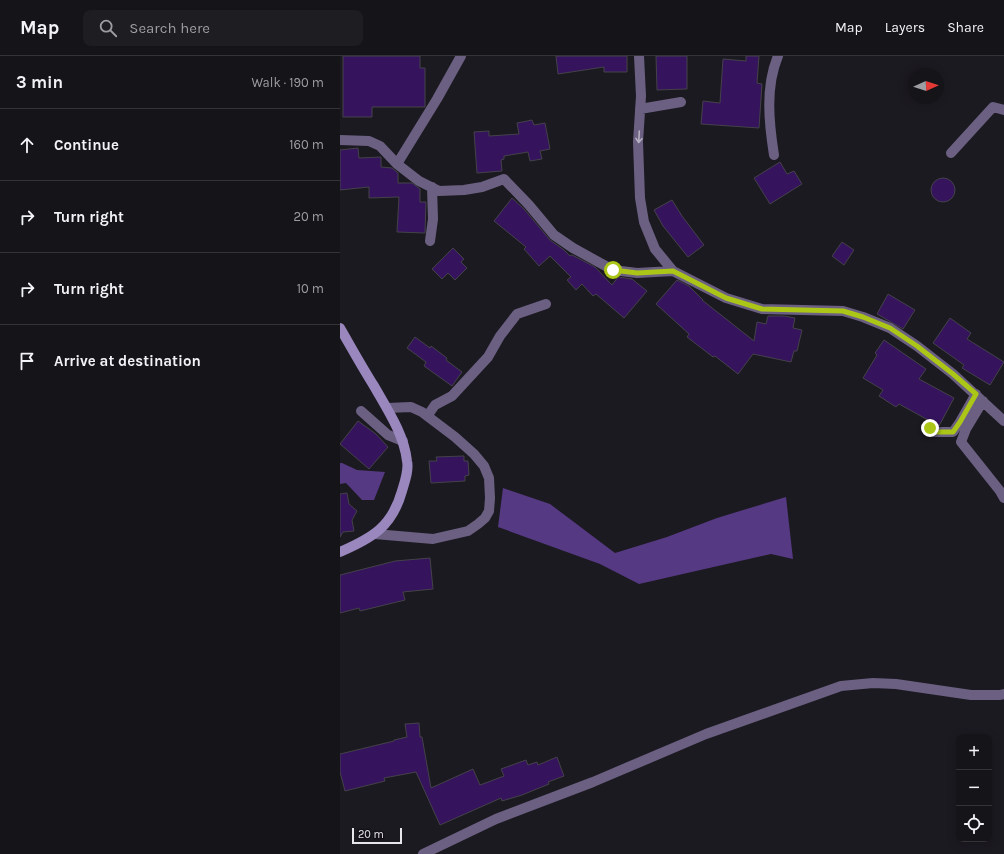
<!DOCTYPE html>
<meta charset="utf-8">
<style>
body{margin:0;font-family:Karla,sans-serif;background:#1e1d22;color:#f1f3f6}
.controls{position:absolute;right:12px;bottom:12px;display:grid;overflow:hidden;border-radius:8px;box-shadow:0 2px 10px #0003}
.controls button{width:36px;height:36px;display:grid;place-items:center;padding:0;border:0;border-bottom:1px solid #343338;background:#151419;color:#f1f3f6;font:20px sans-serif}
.compass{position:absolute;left:568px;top:12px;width:36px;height:36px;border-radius:50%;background:#151419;box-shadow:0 2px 10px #0003;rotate:87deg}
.scale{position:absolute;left:12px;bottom:10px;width:50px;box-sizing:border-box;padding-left:4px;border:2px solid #e7e6eb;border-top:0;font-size:11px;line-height:14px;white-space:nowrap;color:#e7e6eb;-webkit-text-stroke:3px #131118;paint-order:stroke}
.stop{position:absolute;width:12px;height:12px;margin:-9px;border:3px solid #abc616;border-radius:50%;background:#fff}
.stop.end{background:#abc616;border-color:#fff;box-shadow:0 1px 4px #0008}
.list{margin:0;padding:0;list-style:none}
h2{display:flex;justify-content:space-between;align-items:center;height:52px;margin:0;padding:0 16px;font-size:17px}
h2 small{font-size:13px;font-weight:400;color:#9d9ea2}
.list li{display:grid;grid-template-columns:26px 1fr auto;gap:12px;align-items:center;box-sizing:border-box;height:72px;padding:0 16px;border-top:1px solid #343338}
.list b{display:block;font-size:15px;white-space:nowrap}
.list em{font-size:13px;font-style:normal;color:#9d9ea2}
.icon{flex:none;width:22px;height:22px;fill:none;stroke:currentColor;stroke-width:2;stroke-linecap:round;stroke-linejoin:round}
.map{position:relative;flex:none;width:664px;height:798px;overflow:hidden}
header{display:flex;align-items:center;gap:24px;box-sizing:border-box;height:56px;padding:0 20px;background:#151419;border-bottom:1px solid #343338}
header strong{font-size:19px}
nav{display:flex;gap:22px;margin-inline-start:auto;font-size:14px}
.search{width:280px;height:36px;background:#1e1d22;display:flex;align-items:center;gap:10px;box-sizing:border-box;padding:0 14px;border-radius:8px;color:#9d9ea2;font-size:15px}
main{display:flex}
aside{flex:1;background:#151419}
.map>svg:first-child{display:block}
.forest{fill:#563983}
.building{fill:#35145d;stroke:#444249}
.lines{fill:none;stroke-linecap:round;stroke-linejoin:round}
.minor{stroke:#6b6082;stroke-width:10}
.secondary{stroke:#9987be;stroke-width:10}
.oneway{stroke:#b5b0c1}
.route{stroke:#abc616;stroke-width:5}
</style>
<header>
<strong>Map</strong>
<div class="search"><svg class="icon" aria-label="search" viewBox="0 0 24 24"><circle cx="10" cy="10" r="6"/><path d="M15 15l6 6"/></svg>Search here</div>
<nav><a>Map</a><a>Layers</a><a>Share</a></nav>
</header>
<main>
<aside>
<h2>3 min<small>Walk · 190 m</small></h2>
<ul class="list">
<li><svg class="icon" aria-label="ahead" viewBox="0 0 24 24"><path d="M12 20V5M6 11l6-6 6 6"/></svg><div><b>Continue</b></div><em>160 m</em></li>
<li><svg class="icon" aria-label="right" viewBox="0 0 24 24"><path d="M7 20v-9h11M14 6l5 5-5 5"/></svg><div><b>Turn right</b></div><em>20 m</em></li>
<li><svg class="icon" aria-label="right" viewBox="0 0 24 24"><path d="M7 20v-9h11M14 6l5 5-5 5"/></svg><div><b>Turn right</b></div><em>10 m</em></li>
<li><svg class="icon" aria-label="arrive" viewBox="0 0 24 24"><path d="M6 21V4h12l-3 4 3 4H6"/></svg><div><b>Arrive at destination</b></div></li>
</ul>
</aside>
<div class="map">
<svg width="664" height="798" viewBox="0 0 664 798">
<rect width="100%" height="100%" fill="#1c1a21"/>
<!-- forest -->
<path class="forest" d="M 0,407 L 2,407 L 17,414 L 45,416 L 34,444 L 22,444 L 6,427 L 0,428 Z
M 163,432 L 210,448 L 275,497 L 327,481 L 377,462 L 446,441 L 453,503 L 431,498 L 299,528 L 260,508 L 158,471 Z"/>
<!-- building -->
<path class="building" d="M 3,0 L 80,0 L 80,12 L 85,12 L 85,51 L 32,51 L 32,61 L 3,61 Z
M 216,0 L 287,0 L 287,16 L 264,16 L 264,11 L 218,18 Z
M 316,0 L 347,0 L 347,33 L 317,34 Z
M 406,0 L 419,0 L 417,27 L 422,28 L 419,72 L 361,68 L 363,45 L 380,47 L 383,3 L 406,5 Z
M 192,64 L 194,69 L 205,67 L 210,93 L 200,95 L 202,103 L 190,105 L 188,96 L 164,100 L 164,103 L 161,104 L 162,115 L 137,117 L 134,76 L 149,75 L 149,80 L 179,78 L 177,67 Z
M 18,92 L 19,102 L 41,101 L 41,111 L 52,112 L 58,117 L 58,127 L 72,127 L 80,133 L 80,146 L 86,146 L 85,177 L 57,176 L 59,141 L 29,142 L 29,131 L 0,134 L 0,94 Z
M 440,106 L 447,118 L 454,115 L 462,128 L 430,148 L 414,122 Z
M591 134a12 12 0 1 1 24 0a12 12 0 1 1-24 0Z
M 172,142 L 184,153 L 210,184 L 224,194 L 230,200 L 232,199 L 255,211 L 272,229 L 278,221 L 292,223 L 307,235 L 284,262 L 256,238 L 253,240 L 242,228 L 236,234 L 227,224 L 231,221 L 210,200 L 199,210 L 184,193 L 186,191 L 154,165 Z
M 332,144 L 342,160 L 364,189 L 348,201 L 323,170 L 314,154 Z
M 502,186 L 514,194 L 504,209 L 492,200 Z
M 113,192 L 124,203 L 121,206 L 127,212 L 115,224 L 108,217 L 102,223 L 92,213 Z
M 337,224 L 349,230 L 363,244 L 362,244 L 414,285 L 417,266 L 426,268 L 428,260 L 444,260 L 455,262 L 453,272 L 462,274 L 457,295 L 454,295 L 451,306 L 413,298 L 398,318 L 375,300 L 373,301 L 347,281 L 349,278 L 316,248 Z
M 548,238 L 575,254 L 563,273 L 537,258 Z
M 610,262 L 631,277 L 627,283 L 664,306 L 650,329 L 622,312 L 624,309 L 593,287 Z
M 75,281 L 90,292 L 91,290 L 107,302 L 106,304 L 122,316 L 112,330 L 84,310 L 86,306 L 67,292 Z
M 544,284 L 586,313 L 579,323 L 614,342 L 599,370 L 559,348 L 556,351 L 539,340 L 543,334 L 523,322 L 537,299 L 535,297 Z
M 18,365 L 36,378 L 48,391 L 29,413 L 0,388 Z
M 124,400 L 124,405 L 128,405 L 129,419 L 125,420 L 125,425 L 91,427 L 89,405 L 97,405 L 96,401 Z
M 7,437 L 9,448 L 17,455 L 12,464 L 14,475 L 3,476 L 0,481 L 0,438 Z
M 90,502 L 93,533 L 63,536 L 65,544 L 20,555 L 19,552 L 0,557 L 0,519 L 55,505 Z
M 79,667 L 80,681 L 82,681 L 91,732 L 133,713 L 140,729 L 164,720 L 161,713 L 186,704 L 188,709 L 197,706 L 198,709 L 217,701 L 224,720 L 208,726 L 209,728 L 182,739 L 162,745 L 161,742 L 100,769 L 76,716 L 44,722 L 45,725 L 5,735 L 0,716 L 0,698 L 54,685 L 54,684 L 67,681 L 65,668 Z"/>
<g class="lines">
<!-- minor -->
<path class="minor" d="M 299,0 L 301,40 L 298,86 L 300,142 L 304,166 L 315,193 L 333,215 L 386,242 L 422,253 L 503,255 L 523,261 L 550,272 L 577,290 L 613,318 L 664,365
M 300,53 L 341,46
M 0,84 L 29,85 L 40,90 L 57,108 L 79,125 L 99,135 L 124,134 L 142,131 L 164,123 L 189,149 L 214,179 L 233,192 L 273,214 L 297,217 L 333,215
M 611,97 L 653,51 L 664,54
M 434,99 C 429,67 425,31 438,0
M 57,108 L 97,43 L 121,0
M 90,185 L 93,163 L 92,131
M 643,345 L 626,373 L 621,386 L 660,435 L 664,442
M 21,355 L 48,379 L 63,385
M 88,359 L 95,349 L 112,340 L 148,301 L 160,280 L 177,258 L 206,248
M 590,372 L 595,376 L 613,376 L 620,366 L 636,338
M 35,478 L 93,483 L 128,475 L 138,468 L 145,462 L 149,455 L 150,442 L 149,422 L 144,410 L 134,398 L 115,381 L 82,356 L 71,351 L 47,352
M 83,798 L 156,763 L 253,726 L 366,678 L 501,630 L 533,627 L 556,628 L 631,639 L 660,639 L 664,638"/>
<!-- secondary -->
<path class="secondary" d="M 0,272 C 11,291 22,311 34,330 C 47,353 64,378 67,405 C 69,414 65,425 62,435 C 52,471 32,482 0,496"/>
</g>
<!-- one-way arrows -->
<defs><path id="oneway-shaft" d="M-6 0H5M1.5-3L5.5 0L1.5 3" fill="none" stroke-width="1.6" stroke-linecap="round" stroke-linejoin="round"/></defs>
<use class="oneway" href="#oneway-shaft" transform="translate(299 81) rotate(93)"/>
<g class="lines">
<!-- route -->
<path class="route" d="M 273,214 L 297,217 L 333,215 L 386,242 L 422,253 L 503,255 L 523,261 L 550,272 L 577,290 L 613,318 L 636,338 L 620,366 L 613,376 L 595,376 L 590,372"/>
</g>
</svg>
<div class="controls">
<button>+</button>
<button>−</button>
<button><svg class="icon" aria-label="locate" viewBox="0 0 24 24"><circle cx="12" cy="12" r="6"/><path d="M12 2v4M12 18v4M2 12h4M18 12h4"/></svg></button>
</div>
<svg class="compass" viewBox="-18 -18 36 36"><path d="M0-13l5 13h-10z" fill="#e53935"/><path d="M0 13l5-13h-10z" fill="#9d9ea2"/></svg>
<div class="scale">20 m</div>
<div class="stop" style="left:273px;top:214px"></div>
<div class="stop end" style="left:590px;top:372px"></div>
</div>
</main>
